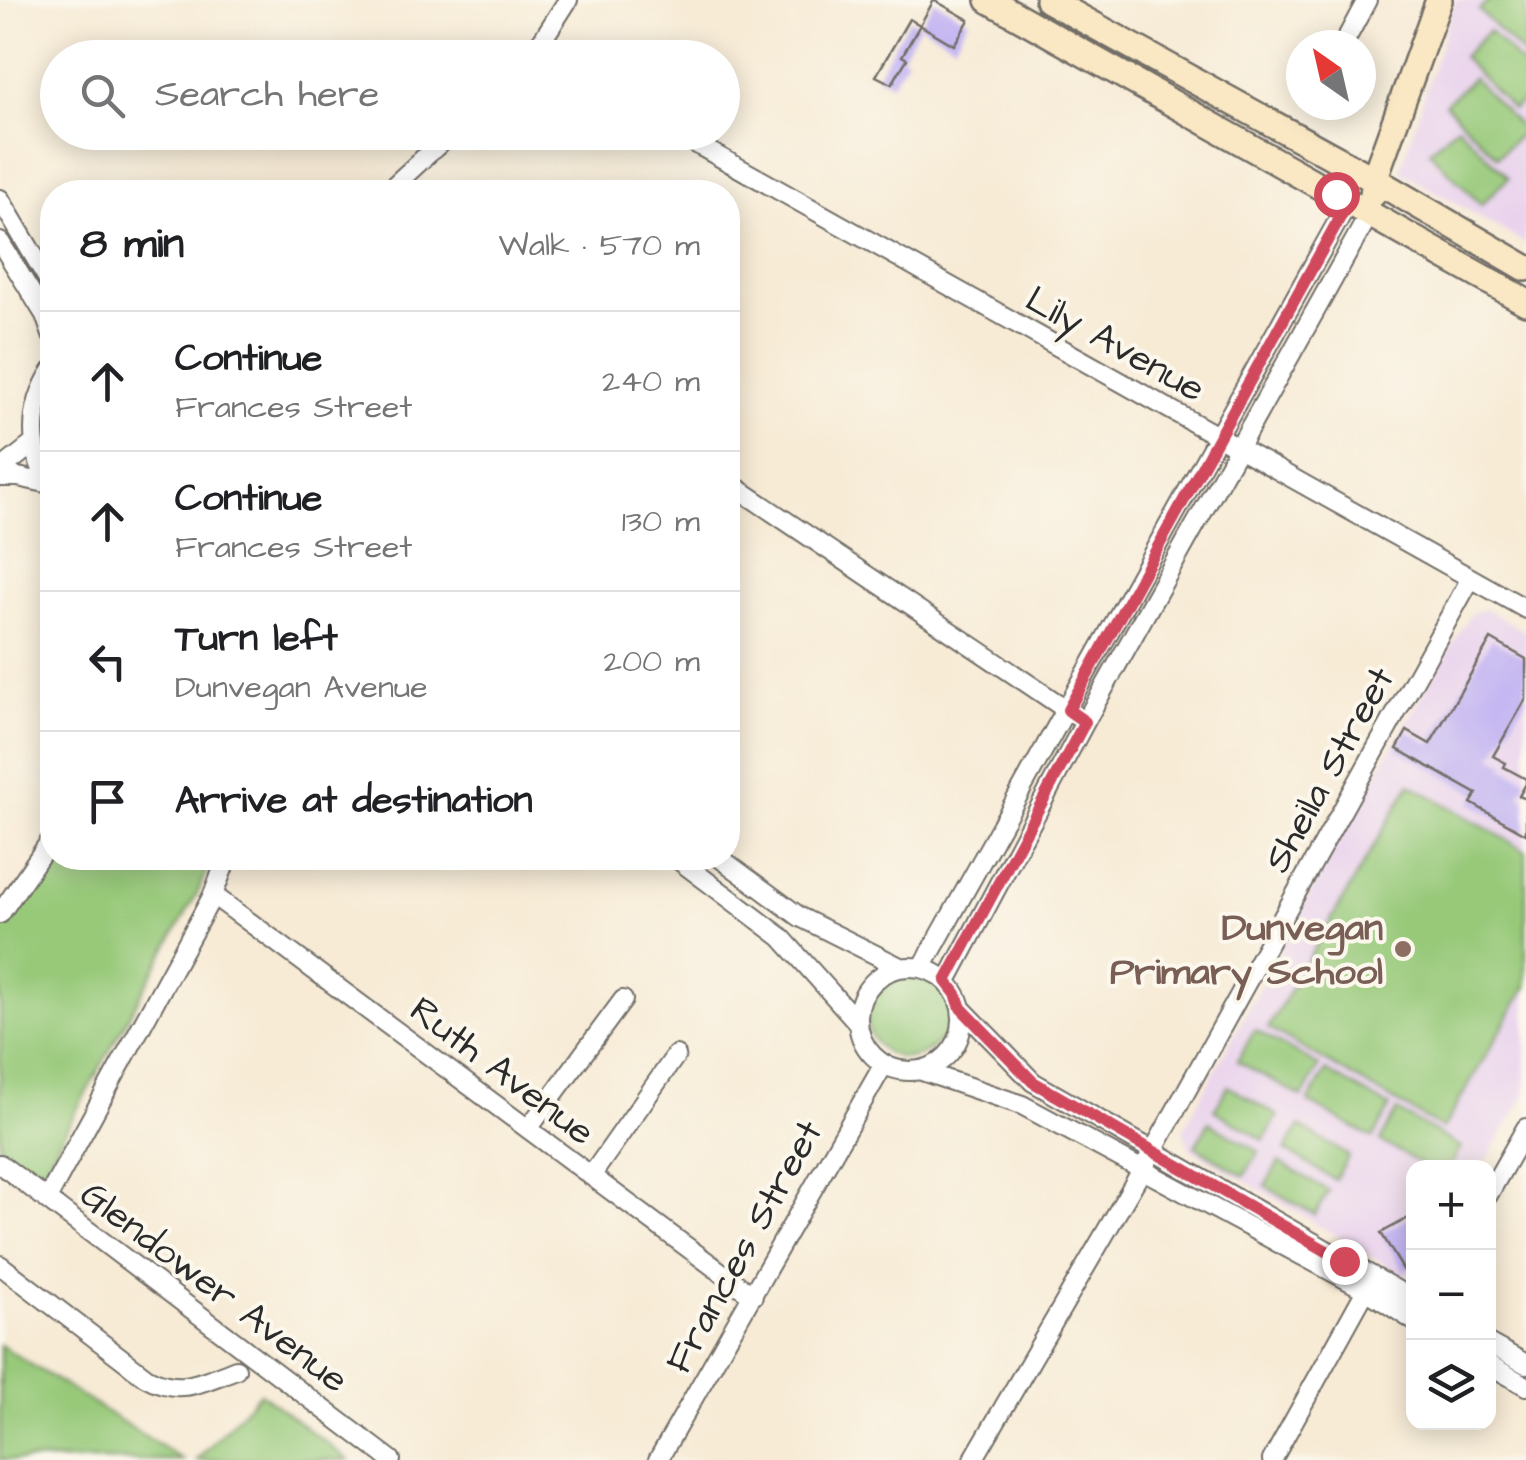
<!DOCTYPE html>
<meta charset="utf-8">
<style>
body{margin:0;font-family:"Architects Daughter",sans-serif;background:#f2f2f2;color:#202124}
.controls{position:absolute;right:30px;bottom:30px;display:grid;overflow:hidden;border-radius:20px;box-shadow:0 5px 25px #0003}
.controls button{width:90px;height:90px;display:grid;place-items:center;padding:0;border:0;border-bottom:2px solid #e0e0e0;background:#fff;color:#202124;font:50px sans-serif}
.compass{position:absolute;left:1286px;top:30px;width:90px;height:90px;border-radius:50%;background:#fff;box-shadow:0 5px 25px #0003;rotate:326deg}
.stop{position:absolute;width:30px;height:30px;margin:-22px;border:8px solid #d1495b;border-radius:50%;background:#fff}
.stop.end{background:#d1495b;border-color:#fff;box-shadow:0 2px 10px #0008}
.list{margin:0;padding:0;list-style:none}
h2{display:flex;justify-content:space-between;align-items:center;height:130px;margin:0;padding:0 40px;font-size:42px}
h2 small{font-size:32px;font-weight:400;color:#757577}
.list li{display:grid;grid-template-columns:65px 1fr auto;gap:30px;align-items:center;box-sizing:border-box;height:140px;padding:0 40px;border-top:2px solid #e0e0e0}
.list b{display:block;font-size:38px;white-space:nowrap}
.list p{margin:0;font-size:32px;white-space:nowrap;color:#757577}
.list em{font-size:32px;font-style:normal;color:#757577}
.icon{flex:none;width:55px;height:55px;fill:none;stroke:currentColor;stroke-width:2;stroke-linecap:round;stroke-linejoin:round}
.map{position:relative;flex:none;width:1526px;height:1460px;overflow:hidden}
.search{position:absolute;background:#fff;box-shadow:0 5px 25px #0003;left:40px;top:40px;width:700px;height:110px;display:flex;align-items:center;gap:25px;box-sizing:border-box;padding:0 35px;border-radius:55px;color:#757577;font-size:38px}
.panel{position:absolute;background:#fff;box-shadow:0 5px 25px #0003;left:40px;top:180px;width:700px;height:690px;border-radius:40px}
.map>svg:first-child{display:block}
.built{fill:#e9d2ed}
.green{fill:#97c979;stroke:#617a52;stroke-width:2.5}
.building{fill:#bcacf3}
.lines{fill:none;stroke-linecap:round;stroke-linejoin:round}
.minor-casing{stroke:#726e67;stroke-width:22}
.secondary-casing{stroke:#726e67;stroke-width:30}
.minor{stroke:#fff;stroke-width:18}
.secondary{stroke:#fae7c3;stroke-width:25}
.route{stroke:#d1495b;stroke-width:12}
.education-dot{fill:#8d6e63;stroke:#fbf7ec;stroke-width:4}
.labels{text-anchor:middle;stroke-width:8;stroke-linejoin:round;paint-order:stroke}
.street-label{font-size:38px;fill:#2b2b2b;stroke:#fbf7ec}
.education-label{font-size:38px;font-weight:bold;fill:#785e54;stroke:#fbf7ec;text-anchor:end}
</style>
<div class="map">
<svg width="1526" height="1460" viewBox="0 0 1526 1460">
<rect width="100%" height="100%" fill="#fbf7ec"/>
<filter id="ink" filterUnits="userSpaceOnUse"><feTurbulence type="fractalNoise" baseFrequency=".01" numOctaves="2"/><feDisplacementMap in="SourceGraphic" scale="20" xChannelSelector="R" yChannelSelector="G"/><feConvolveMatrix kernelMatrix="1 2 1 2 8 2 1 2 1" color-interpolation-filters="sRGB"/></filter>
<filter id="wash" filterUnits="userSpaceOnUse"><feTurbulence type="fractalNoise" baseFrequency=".0048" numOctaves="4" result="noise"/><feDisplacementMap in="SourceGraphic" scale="40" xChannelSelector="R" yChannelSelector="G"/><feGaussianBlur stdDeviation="2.25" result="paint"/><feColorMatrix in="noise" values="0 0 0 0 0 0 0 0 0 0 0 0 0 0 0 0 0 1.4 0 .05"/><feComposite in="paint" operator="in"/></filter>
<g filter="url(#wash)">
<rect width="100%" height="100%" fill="#f7ebd6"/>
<!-- built -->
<path class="built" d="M 1455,0 L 1526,0 L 1526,244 L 1400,171 Z
M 1486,609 L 1526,632 L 1526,1093 L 1483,1167 L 1414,1168 L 1413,1273 L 1404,1276 L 1189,1148 L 1183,1130 L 1357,806 L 1471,613 Z"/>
<!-- green -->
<path class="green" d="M 1489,0 L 1522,0 L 1526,4 L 1526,58 L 1479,10 Z
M 1489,31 L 1526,69 L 1526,98 L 1513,110 L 1462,57 Z
M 1473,78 L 1524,131 L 1497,157 L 1445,104 Z
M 1457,125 L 1508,178 L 1481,205 L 1429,151 Z
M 52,394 L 52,467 C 41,443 43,418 52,394 Z
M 1410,784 L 1526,851 L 1526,987 L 1443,1129 L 1268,1028 Z
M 52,849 L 52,858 L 211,858 L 200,888 L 40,1176 L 0,1146 L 0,927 Z
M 902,975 C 930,974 960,998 949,1029 C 946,1036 940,1041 934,1046 C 886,1089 828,1004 902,975 Z
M 1255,1030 L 1319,1066 L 1302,1097 L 1237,1061 Z
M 1326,1071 L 1390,1107 L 1373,1138 L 1308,1102 Z
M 1228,1086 L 1278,1116 L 1264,1140 L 1214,1110 Z
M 1397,1111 L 1461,1147 L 1450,1167 L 1426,1167 L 1380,1141 Z
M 1209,1122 L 1259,1152 L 1244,1176 L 1195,1146 Z
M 1300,1126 L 1349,1156 L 1335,1180 L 1285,1150 Z
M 1279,1162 L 1329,1191 L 1315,1215 L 1265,1186 Z
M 0,1345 L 183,1460 L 0,1460 Z
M 260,1393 L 349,1460 L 197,1460 Z"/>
<g id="blocks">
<!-- building -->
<path class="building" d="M 934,0 L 969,20 L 954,45 L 920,25 Z
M 909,19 L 920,25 L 902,56 L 907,59 L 892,84 L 876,76 Z
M 1491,639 L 1526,659 L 1526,699 L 1493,756 L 1506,763 L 1504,767 L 1526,779 L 1526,784 L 1519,796 L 1526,799 L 1526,834 L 1471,803 L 1477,794 L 1397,749 L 1407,731 L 1430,744 Z
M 1414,1215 L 1414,1266 L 1404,1271 L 1381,1233 Z"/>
</g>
</g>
<g filter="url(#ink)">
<use href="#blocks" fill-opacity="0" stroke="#726e67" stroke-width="2.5"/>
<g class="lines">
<!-- minor casing -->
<g class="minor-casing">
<path id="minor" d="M 1343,45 L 1367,0
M 528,58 L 543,39 L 568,0
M 675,132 L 1526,609
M 387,192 L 452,132
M 0,199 L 52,286
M 0,242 L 45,315 L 52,335
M 52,371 C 28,408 28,452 52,488
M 0,470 L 34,443
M 0,477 L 18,477 L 50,484
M 728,482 L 1076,716
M 676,858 L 781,937 L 858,1023
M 720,858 L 800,917 L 900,967
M 213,895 L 753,1296
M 0,914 L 52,838
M858 1019a52 52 0 1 1 104 0a52 52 0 1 1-104 0Z
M 922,968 L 1349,201
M 947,981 L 1085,722 L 1370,213
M 961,1008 L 1033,1082 L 1414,1300
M 919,1070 L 1022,1105 L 1366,1290 L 1414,1321
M 528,1129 L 623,1000
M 0,1164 L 391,1460
M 591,1176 L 676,1055
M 1488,1195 L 1526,1128
M 47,1199 L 213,895 L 227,858
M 0,1265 L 146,1377 C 180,1396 202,1382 236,1369
M 1488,1343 L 1526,1364
M 1488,1364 L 1526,1386
M 658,1460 C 734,1329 808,1195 884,1064
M 973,1460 L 1153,1151 L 1471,578
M 1272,1460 L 1371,1281"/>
</g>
<!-- secondary casing -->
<g class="secondary-casing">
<path id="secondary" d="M 989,0 L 1526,302
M 1048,0 L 1375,180 L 1526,268
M 1373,194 L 1376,174 L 1439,0"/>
</g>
<!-- minor -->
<use href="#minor" class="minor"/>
<!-- secondary -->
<use href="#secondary" class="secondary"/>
</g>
</g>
<g class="lines" filter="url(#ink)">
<!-- route -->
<path class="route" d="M 1336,194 L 1349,201 L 1068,710 L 1085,722 L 946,981 L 956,994 L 961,1008 L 1033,1082 L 1344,1261"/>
</g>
<!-- markers -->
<circle class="education-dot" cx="1403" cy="949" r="10"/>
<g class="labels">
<!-- street labels -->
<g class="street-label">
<text transform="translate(1116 343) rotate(29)" y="13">Lily Avenue</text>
<text transform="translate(1328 769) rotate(-61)" y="13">Sheila Street</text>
<text transform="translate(503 1070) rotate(37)" y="13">Ruth Avenue</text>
<text transform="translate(743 1246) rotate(-61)" y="13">Frances Street</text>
<text transform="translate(215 1286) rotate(37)" y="13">Glendower Avenue</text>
</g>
<!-- education labels -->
<g class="education-label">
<text x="1383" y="940">Dunvegan<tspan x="1383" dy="44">Primary School</tspan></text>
</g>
</g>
</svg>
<div class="controls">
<button>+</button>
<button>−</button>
<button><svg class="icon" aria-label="layers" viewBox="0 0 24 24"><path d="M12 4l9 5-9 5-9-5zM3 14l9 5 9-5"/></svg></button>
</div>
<svg class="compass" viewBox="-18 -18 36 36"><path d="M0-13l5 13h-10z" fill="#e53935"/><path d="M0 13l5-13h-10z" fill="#757577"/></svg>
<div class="stop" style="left:1336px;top:194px"></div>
<div class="stop end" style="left:1344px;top:1261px"></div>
<div class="search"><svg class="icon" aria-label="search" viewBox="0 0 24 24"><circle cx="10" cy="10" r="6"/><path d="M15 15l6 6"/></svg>Search here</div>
<section class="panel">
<h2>8 min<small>Walk · 570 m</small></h2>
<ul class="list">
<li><svg class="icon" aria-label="ahead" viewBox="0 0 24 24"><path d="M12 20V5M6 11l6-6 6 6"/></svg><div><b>Continue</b><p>Frances Street</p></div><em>240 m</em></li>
<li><svg class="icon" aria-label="ahead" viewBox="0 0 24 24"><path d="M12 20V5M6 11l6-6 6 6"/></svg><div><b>Continue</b><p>Frances Street</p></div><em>130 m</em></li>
<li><svg class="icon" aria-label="left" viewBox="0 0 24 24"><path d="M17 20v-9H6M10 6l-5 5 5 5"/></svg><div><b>Turn left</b><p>Dunvegan Avenue</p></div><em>200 m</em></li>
<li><svg class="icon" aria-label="arrive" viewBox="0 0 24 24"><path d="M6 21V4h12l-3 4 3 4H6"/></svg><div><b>Arrive at destination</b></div></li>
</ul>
</section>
</div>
